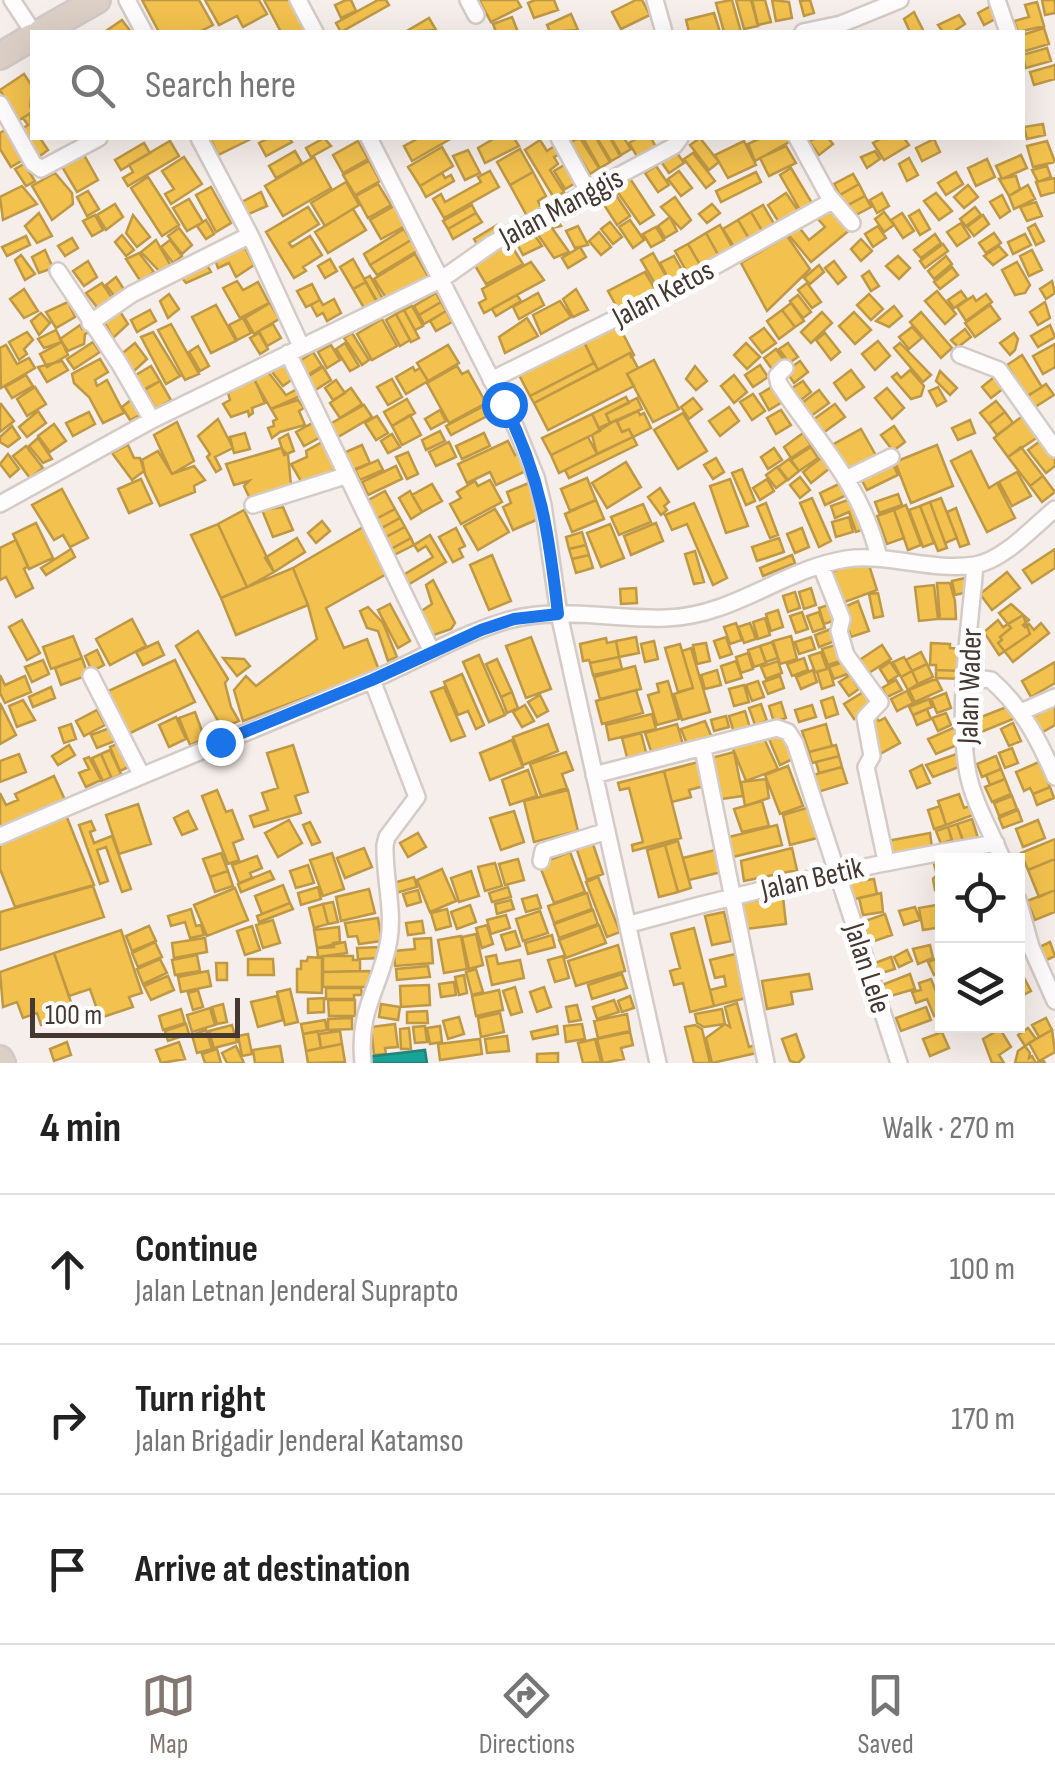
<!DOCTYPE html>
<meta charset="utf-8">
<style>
body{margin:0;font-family:"Sofia Sans Condensed",sans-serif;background:#f2f2f2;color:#222}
.controls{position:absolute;right:30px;bottom:30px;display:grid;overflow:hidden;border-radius:0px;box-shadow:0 10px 40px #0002}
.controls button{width:90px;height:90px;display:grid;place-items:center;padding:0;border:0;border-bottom:2px solid #e0e0e0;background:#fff;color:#222;font:50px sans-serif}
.scale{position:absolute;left:30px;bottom:25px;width:210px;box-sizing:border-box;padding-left:10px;border:5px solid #453731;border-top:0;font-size:28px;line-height:35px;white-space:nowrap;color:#453731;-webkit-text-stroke:8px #fff;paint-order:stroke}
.stop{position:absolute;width:30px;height:30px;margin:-22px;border:8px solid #1a73e8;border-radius:50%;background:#fff}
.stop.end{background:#1a73e8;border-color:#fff;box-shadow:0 2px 10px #0008}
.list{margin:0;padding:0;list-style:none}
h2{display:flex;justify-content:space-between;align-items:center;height:130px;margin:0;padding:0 40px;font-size:42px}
h2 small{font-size:32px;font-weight:400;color:#767676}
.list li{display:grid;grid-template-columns:65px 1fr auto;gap:30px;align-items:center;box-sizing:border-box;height:150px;padding:0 40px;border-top:2px solid #e0e0e0}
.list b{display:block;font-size:38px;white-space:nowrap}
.list p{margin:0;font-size:32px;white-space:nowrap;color:#767676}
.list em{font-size:32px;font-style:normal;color:#767676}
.icon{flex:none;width:55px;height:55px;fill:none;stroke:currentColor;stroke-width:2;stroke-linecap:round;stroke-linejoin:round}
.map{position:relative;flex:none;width:1055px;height:1063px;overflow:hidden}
.search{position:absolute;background:#fff;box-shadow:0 10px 40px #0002;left:30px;right:30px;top:30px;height:110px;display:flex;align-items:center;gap:25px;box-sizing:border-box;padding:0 35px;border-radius:0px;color:#767676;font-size:38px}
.sheet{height:580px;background:#fff}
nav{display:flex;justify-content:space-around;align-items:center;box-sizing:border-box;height:140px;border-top:2px solid #e0e0e0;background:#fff;font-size:28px;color:#767676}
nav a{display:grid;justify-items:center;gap:5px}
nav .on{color:#837772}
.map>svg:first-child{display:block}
.homes{fill:#f2c14e;stroke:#be9845;stroke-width:2.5}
.public{fill:#17a398;stroke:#258379;stroke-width:2.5}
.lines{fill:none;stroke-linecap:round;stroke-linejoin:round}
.minor-casing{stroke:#d5cbc6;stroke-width:20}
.highway-casing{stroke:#cfc9c7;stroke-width:30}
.minor{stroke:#fefcfc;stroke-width:15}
.highway{stroke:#dccfc6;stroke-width:25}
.route{stroke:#1a73e8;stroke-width:12}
.labels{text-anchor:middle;stroke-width:10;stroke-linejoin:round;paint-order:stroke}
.street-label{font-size:30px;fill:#453731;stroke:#fff}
</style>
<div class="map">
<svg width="1055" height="1063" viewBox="0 0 1055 1063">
<rect width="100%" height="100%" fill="#f6eeea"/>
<!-- homes -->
<path class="homes" d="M 142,0 L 199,0 L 213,25 L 199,32 L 159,32 Z
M 205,0 L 259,0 L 267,14 L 243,27 L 237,16 L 219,25 Z
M 264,0 L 292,0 L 309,32 L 281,32 Z
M 346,0 L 351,0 L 356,11 L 341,18 L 335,5 Z
M 378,0 L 386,0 L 389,5 L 341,32 L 336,23 Z
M 479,0 L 517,0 L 521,7 L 491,22 Z
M 535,0 L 554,0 L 558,10 L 534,18 L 528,3 Z
M 636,0 L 642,0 L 650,15 L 621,29 L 612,12 Z
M 732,0 L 741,32 L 724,32 L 716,3 Z
M 736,0 L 751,0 L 758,26 L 744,29 Z
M 752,0 L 765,0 L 771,22 L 758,25 Z
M 772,0 L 789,2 L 792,18 L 776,21 Z
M 810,0 L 814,13 L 804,16 L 800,1 Z
M 1042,0 L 1055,0 L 1055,13 L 1045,15 Z
M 1037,2 L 1044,26 L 1018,32 L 1014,21 L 1029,17 L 1025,5 Z
M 991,6 L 997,18 L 984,25 L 978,13 Z
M 914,12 L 924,32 L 910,32 L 904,19 Z
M 714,13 L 720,32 L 689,32 L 686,20 Z
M 571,14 L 578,30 L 550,32 L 547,25 Z
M 959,15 L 965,24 L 956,30 L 957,32 L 943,32 L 938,25 Z
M 512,17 L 518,32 L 496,32 L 493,24 Z
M 429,18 L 436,30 L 405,32 Z
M 122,20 L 131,32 L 107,32 L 106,31 Z
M 1044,28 L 1049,44 L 1022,52 L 1022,35 Z
M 1047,48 L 1051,61 L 1026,68 L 1022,55 Z
M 1055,65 L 1055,79 L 1034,85 L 1030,72 Z
M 24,74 L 32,86 L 30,106 L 32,112 L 18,121 L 0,90 Z
M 30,113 L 32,138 L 40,138 L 48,150 L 36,159 L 17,132 L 28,125 L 23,118 Z
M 1043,124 L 1045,135 L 1027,139 L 1024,127 Z
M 5,130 L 23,160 L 11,167 L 0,149 L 0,133 Z
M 210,138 L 253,138 L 218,155 Z
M 269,138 L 289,138 L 292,142 L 266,156 L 259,143 Z
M 324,138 L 331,146 L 311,157 L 306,148 Z
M 419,138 L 452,138 L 412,161 L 404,146 Z
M 495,138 L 514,138 L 519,146 L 485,163 L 478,148 Z
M 580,138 L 599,168 L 590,174 L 570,142 Z
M 583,138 L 596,138 L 610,162 L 600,168 Z
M 597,138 L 610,138 L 620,156 L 611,161 Z
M 611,138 L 624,138 L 631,149 L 621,155 Z
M 638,138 L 651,138 L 656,147 L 638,158 L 629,143 Z
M 700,138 L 719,162 L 709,170 L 690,145 Z
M 761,138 L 789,138 L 791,141 L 755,161 L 748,144 Z
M 817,138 L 828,138 L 833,144 L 819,155 L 809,141 Z
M 882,138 L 904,138 L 909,145 L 884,160 L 873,143 Z
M 934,139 L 940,152 L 922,161 L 916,148 Z
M 540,140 L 547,151 L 556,145 L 562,153 L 554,157 L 558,164 L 550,170 L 564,192 L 554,198 L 525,150 Z
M 170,141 L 179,156 L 128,186 L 123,178 L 133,172 L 129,165 Z
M 358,141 L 368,159 L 343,173 L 333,155 Z
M 744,141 L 756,165 L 728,178 L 715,155 Z
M 1047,141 L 1055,162 L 1033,167 L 1027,146 Z
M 144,143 L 150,153 L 121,170 L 115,160 Z
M 786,146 L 796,163 L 769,176 L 760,158 Z
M 442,147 L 453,166 L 420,186 L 408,167 Z
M 520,149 L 533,172 L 510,185 L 497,162 Z
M 468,150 L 480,173 L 465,180 L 453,156 Z
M 675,150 L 684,163 L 669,173 L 660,160 Z
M 295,151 L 302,163 L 276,178 L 269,166 Z
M 875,151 L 880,159 L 867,168 L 861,157 Z
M 83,153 L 98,180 L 77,192 L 61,165 Z
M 693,153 L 715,181 L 706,188 L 684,159 Z
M 1021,155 L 1027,168 L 1002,179 L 996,166 Z
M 184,157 L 202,184 L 171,204 L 165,194 L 174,189 L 162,171 Z
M 314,157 L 331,188 L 283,216 L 265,186 Z
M 909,158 L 918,175 L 907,181 L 899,164 Z
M 987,159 L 995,177 L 976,186 L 968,168 Z
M 369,161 L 380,181 L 355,195 L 343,175 Z
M 568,163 L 579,181 L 565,189 L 554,171 Z
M 24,164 L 35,181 L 26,186 L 15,169 Z
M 656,166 L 669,185 L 658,192 L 645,173 Z
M 1047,166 L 1051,177 L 1038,182 L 1032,170 Z
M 791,168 L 815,208 L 803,215 L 780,175 Z
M 490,171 L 499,187 L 444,218 L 433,199 L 441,194 L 445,202 L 481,182 L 478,177 Z
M 679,171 L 692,188 L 681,196 L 668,179 Z
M 533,172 L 546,196 L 538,201 L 541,208 L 527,216 L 510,185 Z
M 756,172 L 761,182 L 721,202 L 716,191 Z
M 956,172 L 963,184 L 946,195 L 938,183 Z
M 55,173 L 72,193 L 73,204 L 52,220 L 32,186 Z
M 442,173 L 445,178 L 451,175 L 454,181 L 426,197 L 420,186 Z
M 853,174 L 859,184 L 840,195 L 834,184 Z
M 1016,176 L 1020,189 L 1009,196 L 999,179 Z
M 148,177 L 179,225 L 162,236 L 131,188 Z
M 629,177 L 654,215 L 640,224 L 614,187 Z
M 1055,178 L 1055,192 L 1041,196 L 1036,182 Z
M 346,182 L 359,205 L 325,226 L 311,203 Z
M 378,184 L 391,205 L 368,218 L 356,196 Z
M 859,184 L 865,196 L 846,206 L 840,195 Z
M 968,185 L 978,197 L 964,208 L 954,197 Z
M 1028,185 L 1035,199 L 1014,209 L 1009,196 Z
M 22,186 L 37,204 L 3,220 L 0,197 Z
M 211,187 L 231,223 L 216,232 L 196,195 Z
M 612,189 L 630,216 L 617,225 L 599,197 Z
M 88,191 L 99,209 L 87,216 L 77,197 Z
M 261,192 L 267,206 L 244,216 L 236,205 Z
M 786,193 L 799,212 L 780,224 L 768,205 Z
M 882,193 L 889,206 L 877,213 L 870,200 Z
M 936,193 L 952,211 L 939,220 L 924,201 Z
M 1002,195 L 1010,211 L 1000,218 L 990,202 Z
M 865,196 L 871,207 L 852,217 L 846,206 Z
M 675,197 L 691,220 L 681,229 L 661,207 Z
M 189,199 L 203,222 L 187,231 L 173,208 Z
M 1036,202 L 1042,216 L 1027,221 L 1020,207 Z
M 115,204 L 123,217 L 106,230 L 97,215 Z
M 712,204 L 720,213 L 707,223 L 699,214 Z
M 472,205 L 476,213 L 448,229 L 443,221 Z
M 763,205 L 776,227 L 764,234 L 751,212 Z
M 833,205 L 852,228 L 811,262 L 788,234 L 798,226 L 809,240 L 825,227 L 817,218 Z
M 394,206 L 405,226 L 381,239 L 370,220 Z
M 308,207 L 319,224 L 289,243 L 292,247 L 310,236 L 322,255 L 303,267 L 306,271 L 294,278 L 266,232 Z
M 975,207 L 981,215 L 966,226 L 960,219 Z
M 353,209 L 366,230 L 328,253 L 315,232 Z
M 919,210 L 930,229 L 920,235 L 909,216 Z
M 751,212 L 764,234 L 751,242 L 738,220 Z
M 884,212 L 894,225 L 884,232 L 875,219 Z
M 39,213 L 52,236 L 37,243 L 25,226 Z
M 476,213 L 482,222 L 453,239 L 448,229 Z
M 552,213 L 561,226 L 552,228 L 569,252 L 554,258 L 532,226 Z
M 902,213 L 914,231 L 903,238 L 891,220 Z
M 95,215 L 103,230 L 92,236 L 83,221 Z
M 133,215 L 150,237 L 137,247 L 126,233 Z
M 983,215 L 989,224 L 974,236 L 967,227 Z
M 670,217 L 677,231 L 665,238 L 658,226 Z
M 206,220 L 214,234 L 206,239 L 197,226 Z
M 630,220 L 644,240 L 633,248 L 619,227 Z
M 738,220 L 751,242 L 736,250 L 723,229 Z
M 610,222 L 622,237 L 613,244 L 601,229 Z
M 961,223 L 970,237 L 957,246 L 947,232 Z
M 1035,224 L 1044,241 L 1036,245 L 1028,228 Z
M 497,225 L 502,235 L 479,248 L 474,239 Z
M 720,225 L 734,250 L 720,258 L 706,233 Z
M 578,226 L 588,245 L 575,248 L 566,231 Z
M 878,226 L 886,238 L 873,247 L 865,234 Z
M 656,227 L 664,240 L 651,247 L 643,234 Z
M 179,228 L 192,245 L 182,254 L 168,236 Z
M 530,228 L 542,246 L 523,255 L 514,238 Z
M 404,229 L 411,240 L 370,265 L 364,254 Z
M 599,232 L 611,247 L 601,255 L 589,241 Z
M 706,233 L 720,258 L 702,268 L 688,244 Z
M 994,233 L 1001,243 L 986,253 L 979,243 Z
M 935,234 L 941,243 L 921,258 L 914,250 Z
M 1025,234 L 1031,245 L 1013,254 L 1008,242 Z
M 122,235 L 134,250 L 126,256 L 115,242 Z
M 26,236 L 30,245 L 7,256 L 2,247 Z
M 787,236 L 810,269 L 767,311 L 741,263 Z
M 72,238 L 78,248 L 65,256 L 58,246 Z
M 861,239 L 872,251 L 861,261 L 851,249 Z
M 156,240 L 172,268 L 161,273 L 141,252 Z
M 170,240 L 182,256 L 173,263 L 161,247 Z
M 411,240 L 417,251 L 377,275 L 370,265 Z
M 242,242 L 254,265 L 236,277 L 229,263 L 218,268 L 215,260 Z
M 509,242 L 523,264 L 486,284 L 474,264 Z
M 688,244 L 702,268 L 689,276 L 675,251 Z
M 943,244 L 948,251 L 925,268 L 920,261 Z
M 999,246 L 1007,255 L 993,265 L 984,256 Z
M 580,247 L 586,257 L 568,268 L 562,258 Z
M 45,250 L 53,268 L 39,273 L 32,257 Z
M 1032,250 L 1042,270 L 1029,276 L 1020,256 Z
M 139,253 L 154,272 L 141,282 L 126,259 Z
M 653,253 L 672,287 L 661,294 L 641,260 Z
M 415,254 L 428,276 L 388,301 L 374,279 Z
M 21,255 L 35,274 L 25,280 L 15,260 Z
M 674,256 L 686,277 L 672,285 L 660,263 Z
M 898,256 L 910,268 L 899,279 L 886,266 Z
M 946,256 L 952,264 L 934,279 L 928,271 Z
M 330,259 L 337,271 L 325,278 L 318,266 Z
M 353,259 L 366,282 L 353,289 L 340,267 Z
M 88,261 L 97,277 L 84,286 L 73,271 Z
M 834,261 L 846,277 L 838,284 L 825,268 Z
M 531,262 L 544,280 L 484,313 L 479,303 L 486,299 L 482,289 Z
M 1017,262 L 1030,285 L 1025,293 L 1015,295 L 1002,270 Z
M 207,265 L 211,272 L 186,283 L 182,278 Z
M 819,265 L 824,272 L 810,284 L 804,278 Z
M 952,267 L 958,275 L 940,289 L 934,282 Z
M 869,271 L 879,286 L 871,291 L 862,276 Z
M 645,272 L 656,291 L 619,311 L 608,291 Z
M 370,276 L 384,301 L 378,304 L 364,279 Z
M 116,277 L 125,291 L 118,301 L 106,285 Z
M 237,281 L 243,290 L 258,282 L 269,303 L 240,318 L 223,288 Z
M 1052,281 L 1055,293 L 1046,299 L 1040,289 Z
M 366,282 L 377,301 L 364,308 L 353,289 Z
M 102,283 L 114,301 L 100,311 L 86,293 Z
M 807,283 L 821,302 L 812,308 L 798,290 Z
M 312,284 L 320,300 L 306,307 L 297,291 Z
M 24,289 L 38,311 L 24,318 L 10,299 Z
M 576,289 L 588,310 L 573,317 L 563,299 Z
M 937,291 L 956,314 L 945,324 L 925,301 Z
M 961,291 L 967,299 L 954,308 L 948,300 Z
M 436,293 L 441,302 L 419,315 L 414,306 Z
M 538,293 L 544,305 L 519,319 L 513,307 Z
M 169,294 L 179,309 L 168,318 L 160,301 Z
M 869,294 L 883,309 L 871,320 L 857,305 Z
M 986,294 L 992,302 L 966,321 L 957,307 L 973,296 L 976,301 Z
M 517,295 L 521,301 L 496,316 L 492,309 Z
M 798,295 L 811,312 L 803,318 L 790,301 Z
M 334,299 L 341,313 L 327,321 L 323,313 L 317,316 L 311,305 L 320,300 L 323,305 Z
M 560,301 L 571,317 L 541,334 L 533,315 Z
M 68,302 L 75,317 L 56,328 L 46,312 Z
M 441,302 L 446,311 L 424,324 L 419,315 Z
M 1045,302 L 1050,318 L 1038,325 L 1030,312 Z
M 270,303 L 279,319 L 254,334 L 245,318 Z
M 791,303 L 804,321 L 795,327 L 782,310 Z
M 216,305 L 236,341 L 211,353 L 192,317 Z
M 990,305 L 1000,319 L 975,337 L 965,323 Z
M 412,306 L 423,326 L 415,330 L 404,310 Z
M 894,306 L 902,316 L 889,327 L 876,321 Z
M 119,310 L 128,324 L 113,338 L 104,321 Z
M 150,310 L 156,321 L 137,332 L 131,320 Z
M 404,310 L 419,338 L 411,342 L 396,314 Z
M 782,310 L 795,327 L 779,339 L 767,321 Z
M 446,311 L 452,322 L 436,331 L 430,321 Z
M 822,312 L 832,323 L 811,343 L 801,332 Z
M 854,312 L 871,330 L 855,344 L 839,326 Z
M 921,312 L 952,348 L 941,358 L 910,322 Z
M 41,313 L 50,323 L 39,335 L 31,321 Z
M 396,314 L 410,340 L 400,346 L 386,320 Z
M 243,318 L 251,333 L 237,340 L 229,325 Z
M 527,318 L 538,336 L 505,353 L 499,337 Z
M 382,319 L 397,346 L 372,360 L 357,334 Z
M 171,324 L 199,374 L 185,380 L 158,330 Z
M 273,324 L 281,338 L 267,346 L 259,331 Z
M 80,325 L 82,329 L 87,325 L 92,331 L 85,334 L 84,344 L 68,351 L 60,339 Z
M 1050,325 L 1055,337 L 1038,347 L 1031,336 Z
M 614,326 L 620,328 L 634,355 L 631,357 L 630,353 L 598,370 L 584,342 Z
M 912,327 L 922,338 L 909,349 L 899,337 Z
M 764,328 L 776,343 L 762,353 L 750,338 Z
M 965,329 L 971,337 L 958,347 L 951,340 Z
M 56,330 L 62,342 L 44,348 L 38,339 Z
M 27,332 L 33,340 L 24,349 L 27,354 L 19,360 L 9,342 Z
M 153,332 L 180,376 L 166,384 L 141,337 Z
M 259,333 L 268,349 L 260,354 L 250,338 Z
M 352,333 L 369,360 L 362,365 L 344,338 Z
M 825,333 L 840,352 L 831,360 L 816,340 Z
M 1014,333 L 1018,339 L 1015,350 L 1010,355 L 1000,343 Z
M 878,341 L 890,356 L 875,370 L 862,354 Z
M 62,342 L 68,355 L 47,367 L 40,354 Z
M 93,342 L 100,352 L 74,369 L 67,359 Z
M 584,342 L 594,363 L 530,396 L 519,375 Z
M 135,343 L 147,359 L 133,372 L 119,356 Z
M 345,343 L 359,366 L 350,371 L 336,349 Z
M 746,343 L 760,357 L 747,369 L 734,355 Z
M 788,343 L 798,357 L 789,363 L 779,349 Z
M 900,343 L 931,375 L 923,382 L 894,348 Z
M 1055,344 L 1055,367 L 1043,374 L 1033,356 Z
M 6,345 L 17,364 L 29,358 L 35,368 L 1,388 L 0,348 Z
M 331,345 L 340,360 L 327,368 L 318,352 Z
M 448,345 L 459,363 L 428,381 L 417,363 Z
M 198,346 L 209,366 L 200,371 L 189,352 Z
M 776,349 L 786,363 L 774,372 L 764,358 Z
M 313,352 L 322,366 L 306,376 L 297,363 Z
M 630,353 L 638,368 L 627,374 L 634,386 L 548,430 L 534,403 Z
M 1022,355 L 1042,387 L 1027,396 L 1007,365 Z
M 100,359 L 108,372 L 95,380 L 97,386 L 107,380 L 124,413 L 103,423 L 89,397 L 74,383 L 72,374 Z
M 287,359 L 297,376 L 283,386 L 269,368 Z
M 654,360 L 679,409 L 653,422 L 627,374 Z
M 62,361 L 68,370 L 47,382 L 38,367 Z
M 800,361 L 808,372 L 794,383 L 786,371 Z
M 594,363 L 598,370 L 534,403 L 530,396 Z
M 760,365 L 768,377 L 753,387 L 745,375 Z
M 151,366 L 160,381 L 144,389 L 134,376 Z
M 457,366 L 462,374 L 468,371 L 486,403 L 449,423 L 427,383 Z
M 695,366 L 707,381 L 696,390 L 686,379 Z
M 323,367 L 331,380 L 314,391 L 306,378 Z
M 413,367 L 415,371 L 420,368 L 428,381 L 406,394 L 396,377 Z
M 265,368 L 286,395 L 301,387 L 305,394 L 271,409 L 252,376 Z
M 851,370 L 864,387 L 846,400 L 834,383 Z
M 910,370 L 924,386 L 921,396 L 911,399 L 892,377 L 897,373 L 901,378 Z
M 940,371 L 957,388 L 950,395 L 936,381 Z
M 999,373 L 1008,385 L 991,398 L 982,387 Z
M 26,375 L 33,386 L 12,398 L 5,387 Z
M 734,375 L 747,392 L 734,403 L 721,386 Z
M 254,378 L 265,403 L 252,408 L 253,413 L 249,416 L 248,411 L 231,417 L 223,404 L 230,400 L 228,393 Z
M 392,379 L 402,397 L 388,405 L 377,387 Z
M 336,380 L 345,393 L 333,400 L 325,388 Z
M 160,381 L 171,400 L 156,409 L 145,390 Z
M 803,381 L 811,392 L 801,400 L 792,388 Z
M 1046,384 L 1054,395 L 1032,409 L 1025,398 Z
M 775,385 L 784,401 L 769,410 L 760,394 Z
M 35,387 L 46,404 L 27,416 L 17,399 Z
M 938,387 L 946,401 L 937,406 L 929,391 Z
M 351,388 L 362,404 L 340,418 L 330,403 Z
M 887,388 L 904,408 L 892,419 L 875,398 Z
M 819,390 L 829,403 L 807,419 L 798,406 Z
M 753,394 L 765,411 L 752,420 L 740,402 Z
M 137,395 L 146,412 L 130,420 L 122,407 Z
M 626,397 L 629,403 L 606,414 L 610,423 L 599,428 L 592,414 Z
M 637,398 L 642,409 L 610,423 L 606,414 Z
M 693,398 L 702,409 L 689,419 L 681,407 Z
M 407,399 L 415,413 L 392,426 L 384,412 Z
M 298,400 L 304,408 L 299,411 L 305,425 L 280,432 L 272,438 L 268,428 L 274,426 L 273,421 L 277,419 L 271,409 Z
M 996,401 L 1005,412 L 989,424 L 980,413 Z
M 1,404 L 14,421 L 0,432 L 0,405 Z
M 835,404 L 845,417 L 823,433 L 814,419 Z
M 364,405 L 372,417 L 338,437 L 330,424 Z
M 486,405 L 491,414 L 451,435 L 446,426 Z
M 729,407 L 739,421 L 720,436 L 709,421 Z
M 440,410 L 446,421 L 431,429 L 425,419 Z
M 781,410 L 791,425 L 776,434 L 767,418 Z
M 38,411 L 46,423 L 27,437 L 19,427 Z
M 638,411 L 640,415 L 644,413 L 651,428 L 633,437 L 629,429 L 622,432 L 617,421 Z
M 89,412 L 95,424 L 73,436 L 66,423 Z
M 1005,412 L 1013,423 L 997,435 L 989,424 Z
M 683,413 L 707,451 L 678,469 L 654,430 Z
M 592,414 L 600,431 L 551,455 L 542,438 Z
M 1025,414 L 1041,435 L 1008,457 L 994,438 Z
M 410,415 L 421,435 L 402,445 L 392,426 Z
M 377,416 L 388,433 L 376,440 L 365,423 Z
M 218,419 L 233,448 L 215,457 L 221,469 L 216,472 L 207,457 L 210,454 L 198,436 Z
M 318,420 L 326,434 L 304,446 L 296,432 Z
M 616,420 L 622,432 L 629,429 L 633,437 L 597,454 L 592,435 Z
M 970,420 L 975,433 L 958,440 L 952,428 Z
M 177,422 L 194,461 L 172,474 L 154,435 Z
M 54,424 L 66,441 L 50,452 L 38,436 Z
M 12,426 L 20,438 L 8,447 L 0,442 L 0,437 Z
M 894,426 L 905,442 L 893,451 L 881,435 Z
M 861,429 L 878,459 L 849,475 L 832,445 Z
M 440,431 L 445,441 L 426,450 L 422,440 Z
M 245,433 L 250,449 L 234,453 L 230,437 Z
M 484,433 L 490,446 L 462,459 L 456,446 Z
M 803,433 L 811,445 L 791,458 L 784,447 Z
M 288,434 L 294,451 L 284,455 L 279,439 Z
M 392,434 L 400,447 L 388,453 L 381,441 Z
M 588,437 L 597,454 L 559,473 L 551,455 Z
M 633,437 L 637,445 L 569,478 L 565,470 Z
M 38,438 L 52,459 L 43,463 L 29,446 Z
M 1043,439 L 1055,454 L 1055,466 L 1046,473 L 1028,450 Z
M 326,440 L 340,468 L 302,483 L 291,464 L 307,457 L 306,451 Z
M 508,441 L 515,455 L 519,452 L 528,470 L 496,485 L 490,472 L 467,483 L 458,464 Z
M 449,442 L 456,457 L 436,466 L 429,452 Z
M 128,445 L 134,458 L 140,458 L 144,471 L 132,480 L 112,453 Z
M 362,445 L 370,463 L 346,473 L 339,455 Z
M 937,445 L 953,486 L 911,503 L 895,462 Z
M 26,446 L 43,468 L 30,478 L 13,456 Z
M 811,447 L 818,458 L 799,471 L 791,460 Z
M 1021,447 L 1043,476 L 1030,486 L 1008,457 Z
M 281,448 L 288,455 L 291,485 L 250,499 L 244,486 L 249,481 L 234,485 L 226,464 Z
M 774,448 L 782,460 L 768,469 L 761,457 Z
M 158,451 L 172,474 L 194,466 L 205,480 L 194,486 L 195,492 L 160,506 L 145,474 L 142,460 Z
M 971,451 L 989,488 L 997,483 L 1015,518 L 987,532 L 951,461 Z
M 408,452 L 418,474 L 407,479 L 396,457 Z
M 8,454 L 19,469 L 10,477 L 0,464 Z
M 716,458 L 724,472 L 713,479 L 704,465 Z
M 821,458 L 830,468 L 811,483 L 803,472 Z
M 789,459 L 799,471 L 788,480 L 778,467 Z
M 378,460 L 383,470 L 360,480 L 355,470 Z
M 891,460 L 898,475 L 867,490 L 859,475 Z
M 626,462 L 641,487 L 607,508 L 592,483 Z
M 396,466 L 402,479 L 368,495 L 362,482 Z
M 777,467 L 787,480 L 776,488 L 766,475 Z
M 742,469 L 755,501 L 746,505 L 732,473 Z
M 1017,472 L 1031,496 L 1012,506 L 999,482 Z
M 1043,476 L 1055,492 L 1042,502 L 1030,486 Z
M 800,477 L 810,490 L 800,498 L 790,485 Z
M 587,478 L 596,500 L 570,511 L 561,489 Z
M 141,479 L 152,503 L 129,513 L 118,489 Z
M 730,479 L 748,526 L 726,533 L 710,486 Z
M 767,479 L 774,491 L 760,500 L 753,488 Z
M 490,480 L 502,502 L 461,524 L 450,504 L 461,498 L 457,492 L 475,481 L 478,486 Z
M 529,483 L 543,517 L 513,530 L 503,507 L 511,503 L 507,492 Z
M 841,483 L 847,495 L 825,505 L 820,493 Z
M 432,484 L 442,501 L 422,512 L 412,495 Z
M 660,488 L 669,502 L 664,506 L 667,510 L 661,515 L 648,497 Z
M 62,489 L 88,538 L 70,547 L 63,535 L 54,540 L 32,505 Z
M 385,491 L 395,509 L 372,521 L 363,503 Z
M 410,491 L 422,512 L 411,519 L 399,498 Z
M 898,494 L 902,505 L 879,513 L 875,502 Z
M 856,497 L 868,528 L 856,532 L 849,512 L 835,518 L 831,506 Z
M 812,498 L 831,541 L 819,547 L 800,503 Z
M 941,498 L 957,538 L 945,543 L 930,502 Z
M 596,500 L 604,519 L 572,532 L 565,514 Z
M 930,502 L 947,548 L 938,551 L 920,506 Z
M 694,503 L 727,578 L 713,585 L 687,524 L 672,530 L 665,515 Z
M 766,503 L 778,535 L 770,538 L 757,507 Z
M 643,504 L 651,522 L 619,535 L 611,517 Z
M 906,505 L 921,545 L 908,550 L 894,510 Z
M 920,506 L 934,543 L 923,547 L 909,510 Z
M 283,507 L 293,530 L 273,537 L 262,510 Z
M 956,508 L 969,544 L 960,547 L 947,512 Z
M 395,509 L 400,518 L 378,530 L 372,521 Z
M 495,509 L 509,532 L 478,550 L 464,526 Z
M 244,510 L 274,572 L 247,587 L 218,524 Z
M 894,510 L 904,538 L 887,544 L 877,516 Z
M 849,517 L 853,532 L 836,537 L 832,522 Z
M 400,518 L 405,527 L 382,539 L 378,530 Z
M 322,521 L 330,531 L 316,543 L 308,533 Z
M 36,523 L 53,558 L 29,569 L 13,534 Z
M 656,523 L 663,541 L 631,555 L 624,536 Z
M 218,524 L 247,587 L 221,598 L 191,535 Z
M 610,524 L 624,558 L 601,567 L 587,533 Z
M 365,526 L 390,572 L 326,608 L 344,648 L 367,639 L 379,670 L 243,721 L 234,690 L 246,676 L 256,686 L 317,639 L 308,605 L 293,568 Z
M 405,527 L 411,538 L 389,550 L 382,539 Z
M 456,528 L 465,546 L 459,549 L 463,557 L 453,562 L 439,537 Z
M 802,528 L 809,547 L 795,553 L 787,534 Z
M 582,532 L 586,545 L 569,549 L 566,537 Z
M 430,535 L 446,562 L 406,586 L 400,577 L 433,557 L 426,546 L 418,551 L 414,545 Z
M 297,538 L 305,552 L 274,572 L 265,558 Z
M 411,538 L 414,545 L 392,556 L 389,550 Z
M 779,538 L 784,552 L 757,561 L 752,547 Z
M 16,540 L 28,566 L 24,569 L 33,588 L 16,597 L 6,577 L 0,580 L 0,548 Z
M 586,545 L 589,555 L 572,559 L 569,549 Z
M 71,549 L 75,557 L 46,575 L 41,568 Z
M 1055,549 L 1055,568 L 1032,583 L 1023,570 Z
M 695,551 L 704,582 L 694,584 L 685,554 Z
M 492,555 L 511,601 L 489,610 L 470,565 Z
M 589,555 L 593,568 L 576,573 L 572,559 Z
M 792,555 L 795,563 L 763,576 L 760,568 Z
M 867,559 L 877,590 L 842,603 L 829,574 L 853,562 Z
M 293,568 L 308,605 L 236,635 L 221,598 Z
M 1007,572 L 1020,588 L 992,610 L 980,594 Z
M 965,578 L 968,592 L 955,595 L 952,581 Z
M 433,580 L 455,623 L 451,629 L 431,636 L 420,612 L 432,604 L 426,585 Z
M 937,583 L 950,583 L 955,601 L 956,619 L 940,619 Z
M 934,585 L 938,619 L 919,621 L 915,587 Z
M 636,588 L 637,603 L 621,604 L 620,589 Z
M 811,588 L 816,605 L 804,609 L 799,592 Z
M 795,592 L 800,608 L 788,612 L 783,596 Z
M 878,593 L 883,616 L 874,618 L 869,594 Z
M 858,601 L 869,631 L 851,637 L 842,608 Z
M 390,604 L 410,641 L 398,648 L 378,610 Z
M 831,604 L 836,620 L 824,624 L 819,608 Z
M 1011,604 L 1029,620 L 1023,625 L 1025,627 L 1029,624 L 1034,630 L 1041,623 L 1049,633 L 1013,662 L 998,643 L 1002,640 L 1000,637 L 1011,628 L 999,613 Z
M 368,607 L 383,623 L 397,657 L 388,661 L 378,631 L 367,628 L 360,611 Z
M 778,610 L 783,627 L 771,631 L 766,614 Z
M 802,612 L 808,629 L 796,633 L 790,616 Z
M 819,612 L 825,628 L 813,632 L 807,616 Z
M 1023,615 L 1030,634 L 999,655 L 984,632 L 998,620 L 1003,627 Z
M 765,618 L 770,635 L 758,639 L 753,622 Z
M 132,619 L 146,646 L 110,665 L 96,639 Z
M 22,620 L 40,653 L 27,660 L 9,627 Z
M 736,623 L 742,640 L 730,644 L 724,627 Z
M 750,623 L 756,639 L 744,643 L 738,627 Z
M 831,629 L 835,641 L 819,647 L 815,635 Z
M 198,631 L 228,679 L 225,683 L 231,707 L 239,721 L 222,728 L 176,646 Z
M 73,636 L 82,658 L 51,669 L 43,647 Z
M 791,636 L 797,659 L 780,664 L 773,641 Z
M 531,637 L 551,689 L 526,698 L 506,646 Z
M 636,637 L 639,653 L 619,657 L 616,641 Z
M 726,637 L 732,654 L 720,658 L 714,641 Z
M 811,637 L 815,649 L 799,654 L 795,642 Z
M 606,638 L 607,643 L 616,641 L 619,657 L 590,663 L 589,660 L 583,661 L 580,644 Z
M 654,641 L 658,659 L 645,662 L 641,644 Z
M 158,642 L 164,655 L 143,665 L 136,652 Z
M 772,642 L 778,658 L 766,662 L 760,646 Z
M 706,643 L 710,661 L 697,664 L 693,645 Z
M 931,643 L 950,644 L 950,648 L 963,649 L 962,671 L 936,670 L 936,665 L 930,665 Z
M 680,644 L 693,688 L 678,692 L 665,648 Z
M 835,645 L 840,661 L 828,665 L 822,649 Z
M 882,645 L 891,659 L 867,674 L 858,661 Z
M 760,646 L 766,663 L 754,667 L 748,650 Z
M 691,648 L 710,712 L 682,720 L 674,694 L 693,688 L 682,651 Z
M 97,650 L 104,665 L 92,671 L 85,656 Z
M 821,652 L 827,669 L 815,672 L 809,656 Z
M 921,652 L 927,664 L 912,671 L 906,660 Z
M 748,653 L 753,669 L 741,673 L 736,657 Z
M 479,655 L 505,715 L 489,722 L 463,662 Z
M 619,657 L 622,669 L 593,675 L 590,663 Z
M 904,657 L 912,671 L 901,677 L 893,662 Z
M 82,658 L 88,675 L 61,685 L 55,668 Z
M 223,658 L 244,659 L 250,666 L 237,676 Z
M 804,658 L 808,670 L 792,676 L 787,664 Z
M 497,659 L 512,692 L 501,697 L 486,664 Z
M 43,660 L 49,674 L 32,682 L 25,667 Z
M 175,660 L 195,702 L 124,736 L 104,693 Z
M 736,661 L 742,678 L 726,683 L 721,666 Z
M 778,661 L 782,673 L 766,679 L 761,667 Z
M 846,661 L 850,673 L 834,679 L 829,667 Z
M 890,662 L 899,675 L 888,682 L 880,669 Z
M 1055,662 L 1055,683 L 1031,697 L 1022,681 Z
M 927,664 L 933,677 L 918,684 L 912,671 Z
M 635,666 L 641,689 L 600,699 L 594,677 Z
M 829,668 L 834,685 L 822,689 L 817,672 Z
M 717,670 L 721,685 L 705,689 L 701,675 Z
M 813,670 L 817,682 L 801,689 L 796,677 Z
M 936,670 L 962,671 L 962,679 L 936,678 Z
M 912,671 L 918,684 L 908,690 L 901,677 Z
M 462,674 L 484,725 L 476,729 L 468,711 L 458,715 L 444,682 Z
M 0,675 L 5,685 L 25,676 L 31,692 L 5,703 L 0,693 Z
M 850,675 L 859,689 L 849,696 L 839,682 Z
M 780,676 L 784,688 L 768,694 L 763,682 Z
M 896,680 L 902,690 L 887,697 L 882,688 Z
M 933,680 L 937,680 L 942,690 L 915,702 L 909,690 Z
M 668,681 L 679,719 L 657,725 L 648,695 L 659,692 L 657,684 Z
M 758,681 L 764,697 L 752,701 L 746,685 Z
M 744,685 L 749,702 L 734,706 L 729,689 Z
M 51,687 L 55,698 L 33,707 L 29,697 Z
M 444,687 L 465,736 L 451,741 L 431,692 Z
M 636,690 L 643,713 L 602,724 L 596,701 Z
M 865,691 L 875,706 L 854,719 L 844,704 Z
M 907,691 L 913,703 L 897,711 L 891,699 Z
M 512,692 L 518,708 L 507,713 L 501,697 Z
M 946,693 L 951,708 L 937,713 L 931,699 Z
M 540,695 L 548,711 L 537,717 L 528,702 Z
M 833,697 L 838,714 L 826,718 L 821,701 Z
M 929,699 L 932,707 L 913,715 L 909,707 Z
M 23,700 L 35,720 L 17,727 L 9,706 Z
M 781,702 L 786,718 L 774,722 L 769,706 Z
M 0,703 L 16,735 L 0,744 Z
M 761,704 L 767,721 L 755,725 L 749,708 Z
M 1055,704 L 1055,725 L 1041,733 L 1032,718 Z
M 525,705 L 534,721 L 522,727 L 513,712 Z
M 812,705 L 816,717 L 799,722 L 795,710 Z
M 1009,706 L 1018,717 L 981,732 L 976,719 Z
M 927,709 L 931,719 L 917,725 L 913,715 Z
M 97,710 L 105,725 L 84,736 L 76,721 Z
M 745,711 L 750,728 L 734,733 L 729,716 Z
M 195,712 L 205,739 L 190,745 L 179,718 Z
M 946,713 L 951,725 L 938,731 L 932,718 Z
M 652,714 L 656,729 L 609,740 L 606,725 Z
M 726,716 L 729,727 L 714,731 L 711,720 Z
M 875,716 L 879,721 L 885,718 L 900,743 L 878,755 L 869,741 L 876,736 L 867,722 Z
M 176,717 L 186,739 L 169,747 L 159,725 Z
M 705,721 L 712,738 L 688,747 L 681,729 Z
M 1013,723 L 1021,741 L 1009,746 L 1001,729 Z
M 71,724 L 76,739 L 64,743 L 59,728 Z
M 548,724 L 558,751 L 523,765 L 513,737 Z
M 677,724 L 684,748 L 653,757 L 645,733 Z
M 826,724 L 832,746 L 809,752 L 802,731 Z
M 115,726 L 120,739 L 97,748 L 91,735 Z
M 953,728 L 964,742 L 936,754 L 928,739 Z
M 641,733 L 647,756 L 628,761 L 622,738 Z
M 782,733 L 793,759 L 780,765 L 769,739 Z
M 762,734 L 778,769 L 746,781 L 731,744 Z
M 512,740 L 523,767 L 490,780 L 480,753 Z
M 124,741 L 135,764 L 120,771 L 110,747 Z
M 69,745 L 75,755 L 58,765 L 52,756 Z
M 293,745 L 308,792 L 295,796 L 301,813 L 254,827 L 250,816 L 268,810 L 262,793 L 278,788 L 267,753 Z
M 836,745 L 839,756 L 812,763 L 809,752 Z
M 1012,748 L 1018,763 L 1005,768 L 999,753 Z
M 110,750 L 121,774 L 112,779 L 101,754 Z
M 566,752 L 573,770 L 562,774 L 567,788 L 541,796 L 530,764 Z
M 734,752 L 743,796 L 721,799 L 707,759 Z
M 959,753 L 964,765 L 933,777 L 926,765 Z
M 19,754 L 26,772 L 0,782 L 0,761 Z
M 101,754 L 111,777 L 103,781 L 92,758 Z
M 839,756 L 842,767 L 819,773 L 816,762 Z
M 996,756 L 1001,769 L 982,777 L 977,764 Z
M 89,757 L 101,780 L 86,787 L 79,773 L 89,769 L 84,759 Z
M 702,761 L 708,785 L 689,790 L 691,797 L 672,802 L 664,771 Z
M 1039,762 L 1050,787 L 1033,794 L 1030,788 L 1024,791 L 1016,772 Z
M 922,765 L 930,783 L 917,788 L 910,771 Z
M 788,766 L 803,806 L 780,814 L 765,775 Z
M 842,767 L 847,783 L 818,792 L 813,775 Z
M 1001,769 L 1005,779 L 990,785 L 986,775 Z
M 528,770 L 537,796 L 510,805 L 502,780 Z
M 664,771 L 681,838 L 633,851 L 632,845 L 643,842 L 629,788 L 620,790 L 618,783 Z
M 54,776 L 65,800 L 0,830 L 0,793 L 6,805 L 18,800 L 15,794 Z
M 766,779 L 769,798 L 745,806 L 741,782 Z
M 1005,779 L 1011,794 L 992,802 L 985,787 Z
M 1050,787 L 1054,798 L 1037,805 L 1033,794 Z
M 217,790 L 226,812 L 232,810 L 243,839 L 233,843 L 239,860 L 228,864 L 202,796 Z
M 568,790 L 578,831 L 534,842 L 524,801 Z
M 959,794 L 964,808 L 970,806 L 973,815 L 946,825 L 938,801 Z
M 1012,796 L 1017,809 L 999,816 L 994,803 Z
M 762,801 L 769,826 L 742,832 L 734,809 Z
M 138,804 L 151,844 L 119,854 L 106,815 Z
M 813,806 L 821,837 L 790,845 L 783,815 Z
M 940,806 L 946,825 L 934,829 L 928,810 Z
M 64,810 L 94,885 L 15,907 L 0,869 L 0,838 Z
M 1018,810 L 1022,821 L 1003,828 L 999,818 Z
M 188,811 L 197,829 L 182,835 L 174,818 Z
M 514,811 L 524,842 L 501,850 L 490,818 Z
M 972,819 L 978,838 L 964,843 L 957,824 Z
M 289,820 L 302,843 L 278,857 L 265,833 Z
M 1038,820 L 1045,838 L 1023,847 L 1016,829 Z
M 91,821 L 95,830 L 90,832 L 94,843 L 112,836 L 131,889 L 122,892 L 106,847 L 97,850 L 108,881 L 100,884 L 79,825 Z
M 310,822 L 320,842 L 312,845 L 303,825 Z
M 957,824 L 963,841 L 953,844 L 948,827 Z
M 777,825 L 782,845 L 733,857 L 729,837 Z
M 948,827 L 952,840 L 941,844 L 936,831 Z
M 418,833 L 426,847 L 408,857 L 400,843 Z
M 930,833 L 932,848 L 890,855 L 887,841 Z
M 1055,839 L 1055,859 L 1028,870 L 1021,853 Z
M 592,841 L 603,874 L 587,880 L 576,847 Z
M 678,841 L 691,888 L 678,892 L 665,845 Z
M 665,845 L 678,892 L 659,897 L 647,850 Z
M 364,848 L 372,867 L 345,878 L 337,858 Z
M 792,848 L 797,870 L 744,881 L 741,861 Z
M 715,850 L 721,872 L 689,880 L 683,858 Z
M 570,852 L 585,892 L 554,903 L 539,864 Z
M 221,853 L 228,871 L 210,877 L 203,859 Z
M 332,853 L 344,889 L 323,896 L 310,860 Z
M 952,853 L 953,861 L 942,861 L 942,889 L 935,890 L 933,879 L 937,875 L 932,857 Z
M 257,856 L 262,868 L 250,873 L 252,878 L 239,883 L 232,865 Z
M 518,859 L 524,880 L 505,885 L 499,864 Z
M 1055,859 L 1055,890 L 1039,897 L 1028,870 Z
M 495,863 L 502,886 L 485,891 L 478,867 Z
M 308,865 L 314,883 L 296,888 L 290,871 Z
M 442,869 L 456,901 L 430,912 L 417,880 Z
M 228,871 L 233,886 L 215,892 L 210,877 Z
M 270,871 L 274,879 L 241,892 L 238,884 Z
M 471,871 L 479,896 L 459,902 L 451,878 Z
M 414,877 L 417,887 L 396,893 L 393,883 Z
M 598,877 L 620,932 L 607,937 L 586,882 Z
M 874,879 L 877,894 L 851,900 L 847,883 Z
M 283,885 L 290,903 L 262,914 L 255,896 Z
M 93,886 L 104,917 L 0,950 L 0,912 Z
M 318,887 L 321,899 L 301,905 L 298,893 Z
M 508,887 L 511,897 L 492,902 L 489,893 Z
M 235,888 L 248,920 L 207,936 L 194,905 Z
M 369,889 L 375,913 L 341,921 L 336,897 Z
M 418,890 L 421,902 L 407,906 L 403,894 Z
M 1055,890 L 1055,912 L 1035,920 L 1027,901 Z
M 587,893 L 592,909 L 554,923 L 548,906 Z
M 881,893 L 883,912 L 863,915 L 859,898 Z
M 537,895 L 541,908 L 526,912 L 522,899 Z
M 783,897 L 786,924 L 745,929 L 741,902 Z
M 511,900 L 514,909 L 497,914 L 495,904 Z
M 333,902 L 338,922 L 328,924 L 323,904 Z
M 290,903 L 293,909 L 259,922 L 257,916 Z
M 323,904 L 328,924 L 314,928 L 309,908 Z
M 942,904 L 942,927 L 923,930 L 919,908 Z
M 470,905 L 476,922 L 457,929 L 451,912 Z
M 915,907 L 920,920 L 904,925 L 899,911 Z
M 191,909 L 196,926 L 201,925 L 204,935 L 190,938 L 185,922 L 171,926 L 168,916 Z
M 447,909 L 451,926 L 436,930 L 431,913 Z
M 593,910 L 598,924 L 559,938 L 554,924 Z
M 540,911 L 548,933 L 523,941 L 516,919 Z
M 724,912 L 731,941 L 712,945 L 705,916 Z
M 885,914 L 892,935 L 869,943 L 862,922 Z
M 506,915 L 510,928 L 491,934 L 487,920 Z
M 378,918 L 382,941 L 359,944 L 357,936 L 348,937 L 345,923 Z
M 273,920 L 280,943 L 263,948 L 256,925 Z
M 422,921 L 424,933 L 408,935 L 406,923 Z
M 487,925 L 493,944 L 482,948 L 476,928 Z
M 599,925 L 606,943 L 566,958 L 559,940 Z
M 149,926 L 156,941 L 132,951 L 126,936 Z
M 252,926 L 260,950 L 245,955 L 237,931 Z
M 339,927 L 340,942 L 333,943 L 334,947 L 317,948 L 314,930 Z
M 694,928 L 714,1006 L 690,1012 L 683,983 L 674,985 L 670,971 L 680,968 L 671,934 Z
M 121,930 L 142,993 L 129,997 L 133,1007 L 100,1018 L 90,989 L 69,996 L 54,953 Z
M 515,931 L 520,946 L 506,950 L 501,935 Z
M 476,934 L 483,965 L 469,969 L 462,937 Z
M 552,935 L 555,947 L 528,954 L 525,943 Z
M 461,936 L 467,969 L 444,973 L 438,940 Z
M 205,938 L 207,952 L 174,958 L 172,943 Z
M 431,938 L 433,963 L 395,966 L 394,951 L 415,949 L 414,939 Z
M 155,942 L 162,957 L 138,967 L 132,953 Z
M 345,942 L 347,953 L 318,957 L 317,948 Z
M 1050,942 L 1055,956 L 1042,962 L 1035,949 Z
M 618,945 L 625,971 L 576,986 L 568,961 Z
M 930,945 L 933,958 L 918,964 L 913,949 Z
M 379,947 L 380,958 L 358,959 L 357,948 Z
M 907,950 L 912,961 L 899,967 L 894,957 Z
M 54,953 L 75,1014 L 41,1025 L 37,1013 L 23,1018 L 17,1002 L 3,1007 L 0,972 Z
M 735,954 L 746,998 L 714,1006 L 710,990 L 726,986 L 724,976 L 715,978 L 710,960 Z
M 197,955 L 200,971 L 175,975 L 172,960 Z
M 496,955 L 498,964 L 520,960 L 524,978 L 492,985 L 486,957 Z
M 323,956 L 353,956 L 353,960 L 360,960 L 360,971 L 323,972 Z
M 563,956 L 569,978 L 555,982 L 548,960 Z
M 308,957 L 322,958 L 322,993 L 297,992 L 297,969 L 301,969 L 301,961 L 307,961 Z
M 891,957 L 895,969 L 879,974 L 875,963 Z
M 942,957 L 942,971 L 934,975 L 928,962 Z
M 160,959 L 167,973 L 143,984 L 137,969 Z
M 248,959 L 273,959 L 274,975 L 248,975 Z
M 216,963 L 227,963 L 227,980 L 217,980 Z
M 428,966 L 430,977 L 397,980 L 396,969 Z
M 476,969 L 483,992 L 472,995 L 466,972 Z
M 208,971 L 211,986 L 181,992 L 178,977 Z
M 370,971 L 370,987 L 323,987 L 323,972 Z
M 1021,972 L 1031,991 L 1018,998 L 1018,973 Z
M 622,974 L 627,988 L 592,999 L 588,985 Z
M 809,974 L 812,989 L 791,992 L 793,1004 L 767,1009 L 762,981 Z
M 910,974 L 915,989 L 887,997 L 882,985 Z
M 464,975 L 467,993 L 459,995 L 455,977 Z
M 168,976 L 174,990 L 151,1000 L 144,986 Z
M 931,979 L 942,1006 L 942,1011 L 934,1016 L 927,999 L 916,1003 L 912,992 L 921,990 L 919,983 Z
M 454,982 L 456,995 L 441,997 L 439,984 Z
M 429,985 L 430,1005 L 401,1007 L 400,986 Z
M 515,987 L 522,1012 L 511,1015 L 503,991 Z
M 544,987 L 551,1007 L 537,1012 L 530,992 Z
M 326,988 L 361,988 L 362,995 L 354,995 L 354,999 L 326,999 Z
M 290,989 L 298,1022 L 285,1025 L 277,992 Z
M 198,990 L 203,1007 L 193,1010 L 188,993 Z
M 499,990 L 503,1010 L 476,1016 L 472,996 Z
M 277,996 L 283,1020 L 258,1027 L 251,1002 Z
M 630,996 L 634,1008 L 622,1012 L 618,1001 Z
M 324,998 L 324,1012 L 308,1013 L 308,999 Z
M 328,1000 L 355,1000 L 355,1016 L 329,1016 Z
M 614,1000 L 619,1012 L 597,1019 L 593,1007 Z
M 737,1003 L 749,1047 L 759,1044 L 761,1052 L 712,1063 L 706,1038 L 725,1024 L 730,1027 L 725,1007 Z
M 223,1004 L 227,1022 L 217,1024 L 212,1007 Z
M 381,1004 L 400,1007 L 398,1020 L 379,1017 Z
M 577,1005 L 581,1020 L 569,1022 L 566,1007 Z
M 926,1007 L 931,1020 L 901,1031 L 896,1018 Z
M 210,1008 L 215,1025 L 192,1032 L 187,1015 Z
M 181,1009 L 185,1023 L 163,1030 L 159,1016 Z
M 722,1009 L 725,1024 L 704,1027 L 697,1023 L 695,1014 Z
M 427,1011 L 428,1023 L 407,1023 L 407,1012 Z
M 500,1013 L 504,1032 L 481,1037 L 478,1018 Z
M 627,1014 L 630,1031 L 598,1038 L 594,1021 Z
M 459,1017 L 464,1034 L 448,1039 L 443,1021 Z
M 352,1018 L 352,1029 L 328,1030 L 328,1019 Z
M 1046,1018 L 1052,1030 L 1039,1037 L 1032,1025 Z
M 325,1020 L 327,1030 L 303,1034 L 301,1024 Z
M 186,1024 L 189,1034 L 168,1041 L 165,1031 Z
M 395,1024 L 398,1047 L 385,1048 L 386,1054 L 374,1055 L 371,1027 Z
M 582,1024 L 585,1039 L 566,1042 L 564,1026 Z
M 232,1025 L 237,1042 L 214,1048 L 209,1031 Z
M 695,1025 L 702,1029 L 710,1063 L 694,1063 L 685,1027 Z
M 425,1026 L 427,1042 L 415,1043 L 413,1027 Z
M 440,1026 L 442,1042 L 430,1044 L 427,1028 Z
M 557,1026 L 558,1034 L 533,1039 L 531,1032 Z
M 409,1028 L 411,1049 L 401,1049 L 400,1029 Z
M 1028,1028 L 1036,1039 L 1025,1046 L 1018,1035 Z
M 1000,1029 L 1011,1047 L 999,1055 L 1004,1063 L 992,1063 L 983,1039 Z
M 206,1030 L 212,1049 L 197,1053 L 192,1035 Z
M 1052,1030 L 1055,1052 L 1039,1061 L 1029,1043 Z
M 318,1031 L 321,1048 L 306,1051 L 303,1034 Z
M 340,1031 L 342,1044 L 321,1048 L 319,1034 Z
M 630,1032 L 633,1045 L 621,1048 L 624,1059 L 603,1063 L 597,1039 Z
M 942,1032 L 949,1048 L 930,1056 L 923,1039 Z
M 248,1034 L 252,1054 L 242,1056 L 238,1036 Z
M 796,1034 L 804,1057 L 798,1063 L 790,1061 L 782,1039 Z
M 507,1036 L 509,1051 L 487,1053 L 485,1039 Z
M 480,1039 L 482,1054 L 440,1060 L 438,1044 Z
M 595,1039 L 601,1062 L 583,1063 L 578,1043 Z
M 67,1042 L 71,1055 L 54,1061 L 50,1049 Z
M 179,1042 L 185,1059 L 161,1063 L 156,1050 Z
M 342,1044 L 345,1062 L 308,1063 L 306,1051 Z
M 236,1046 L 244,1063 L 227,1063 L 222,1053 Z
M 280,1046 L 283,1063 L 255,1063 L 253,1050 Z
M 1025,1046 L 1030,1053 L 1029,1058 L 1032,1056 L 1036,1063 L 1043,1060 L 1045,1063 L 1015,1063 L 1018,1051 Z
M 217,1049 L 221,1063 L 205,1063 L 202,1054 Z
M 558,1053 L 558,1063 L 537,1063 L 537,1054 Z"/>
<!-- public -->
<path class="public" d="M 425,1050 L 427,1063 L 367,1063 L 365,1057 Z"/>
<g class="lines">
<!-- minor casing -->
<g class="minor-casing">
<path id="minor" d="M 12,0 L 33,32
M 127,0 L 144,32
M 298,0 L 315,32
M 468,0 L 476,15
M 655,0 L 664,32
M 997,0 L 1008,32
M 803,32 L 841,24 L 900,0
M 0,104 L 33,163 L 41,169 L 99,138
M 199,138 L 250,235 L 301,346
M 369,138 L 516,428 L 536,477 L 543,505 L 559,614 L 658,1063
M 559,138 L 589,193
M 797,138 L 828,195 L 852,223
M 58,271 L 119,363 L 152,420
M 90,323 L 132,294 L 250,235
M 288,353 L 432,652
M 960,355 L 999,370 L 1055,449
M 785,368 L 777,376 L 779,384 C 819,444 862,485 879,558
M 491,380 L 663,295 L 832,201
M 848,478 L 891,457
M 0,504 L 152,420 L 442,279 L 493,243 L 674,146 L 680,138
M 253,505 L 345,476
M 975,565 C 970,630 956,710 968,774 C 974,804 992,833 1003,861
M 821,566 L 842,619 L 839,631 L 846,655 L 880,702 L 865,718 L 872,756 L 866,767 L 886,861
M 91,676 L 142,776
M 967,677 L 991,680 C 1022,707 1039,740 1055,777
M 1021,712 L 1055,697
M 703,749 L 766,1063
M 594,775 L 777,728 L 788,732 L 795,743 L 899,1063
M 0,836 C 123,783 247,732 370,681 C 417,661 460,634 509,620 C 560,606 615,620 667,618 C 733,616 784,569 846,559 C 889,553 932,572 975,565 C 1004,560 1033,527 1055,509
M 541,861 L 543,851 L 607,831
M 1018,900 L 1031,947 L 1055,1001
M 630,924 C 751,890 872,863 996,843
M 363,1063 C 357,1008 381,988 389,940 C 394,909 384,876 385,845 L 387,837 L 417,797 L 372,680"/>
</g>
<!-- highway casing -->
<g class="highway-casing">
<path id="highway" d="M 41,32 L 97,0
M 0,56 L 32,37
M 0,1059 L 2,1063"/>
</g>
<!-- minor -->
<use href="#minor" class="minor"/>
<!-- highway -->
<use href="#highway" class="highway"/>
</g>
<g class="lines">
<!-- route -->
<path class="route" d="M 220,742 L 372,680 L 481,630 L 514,619 L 558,614 C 549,534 541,477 504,404"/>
</g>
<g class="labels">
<!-- street labels -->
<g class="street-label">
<text transform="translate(561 207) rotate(-28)" y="10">Jalan Manggis</text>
<text transform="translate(663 293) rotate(-28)" y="10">Jalan Ketos</text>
<text transform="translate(969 686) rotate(-88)" y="10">Jalan Wader</text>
<text transform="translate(812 878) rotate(-13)" y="10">Jalan Betik</text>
<text transform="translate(868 968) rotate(72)" y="10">Jalan Lele</text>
</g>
</g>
</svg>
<div class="controls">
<button><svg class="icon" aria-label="locate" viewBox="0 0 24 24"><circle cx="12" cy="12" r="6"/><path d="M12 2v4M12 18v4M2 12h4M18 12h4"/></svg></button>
<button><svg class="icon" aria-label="layers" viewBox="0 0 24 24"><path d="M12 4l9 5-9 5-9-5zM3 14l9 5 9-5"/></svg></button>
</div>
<div class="scale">100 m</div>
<div class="stop" style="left:504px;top:404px"></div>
<div class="stop end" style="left:220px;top:742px"></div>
<div class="search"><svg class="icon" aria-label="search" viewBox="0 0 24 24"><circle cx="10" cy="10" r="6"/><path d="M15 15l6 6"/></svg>Search here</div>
</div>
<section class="sheet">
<h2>4 min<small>Walk · 270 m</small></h2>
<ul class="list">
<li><svg class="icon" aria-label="ahead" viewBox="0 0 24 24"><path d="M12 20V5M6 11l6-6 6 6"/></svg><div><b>Continue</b><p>Jalan Letnan Jenderal Suprapto</p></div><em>100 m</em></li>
<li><svg class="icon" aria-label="right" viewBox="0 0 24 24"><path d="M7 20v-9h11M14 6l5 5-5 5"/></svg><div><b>Turn right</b><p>Jalan Brigadir Jenderal Katamso</p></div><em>170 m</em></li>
<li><svg class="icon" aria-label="arrive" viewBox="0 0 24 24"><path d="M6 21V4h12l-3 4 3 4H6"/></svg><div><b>Arrive at destination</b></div></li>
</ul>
</section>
<nav>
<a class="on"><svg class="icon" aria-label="map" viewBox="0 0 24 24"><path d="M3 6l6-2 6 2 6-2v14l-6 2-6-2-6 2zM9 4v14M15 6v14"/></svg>Map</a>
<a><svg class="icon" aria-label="directions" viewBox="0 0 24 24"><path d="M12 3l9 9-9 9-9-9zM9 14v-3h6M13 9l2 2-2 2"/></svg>Directions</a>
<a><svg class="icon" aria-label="saved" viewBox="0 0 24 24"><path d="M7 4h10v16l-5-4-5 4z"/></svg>Saved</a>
</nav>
